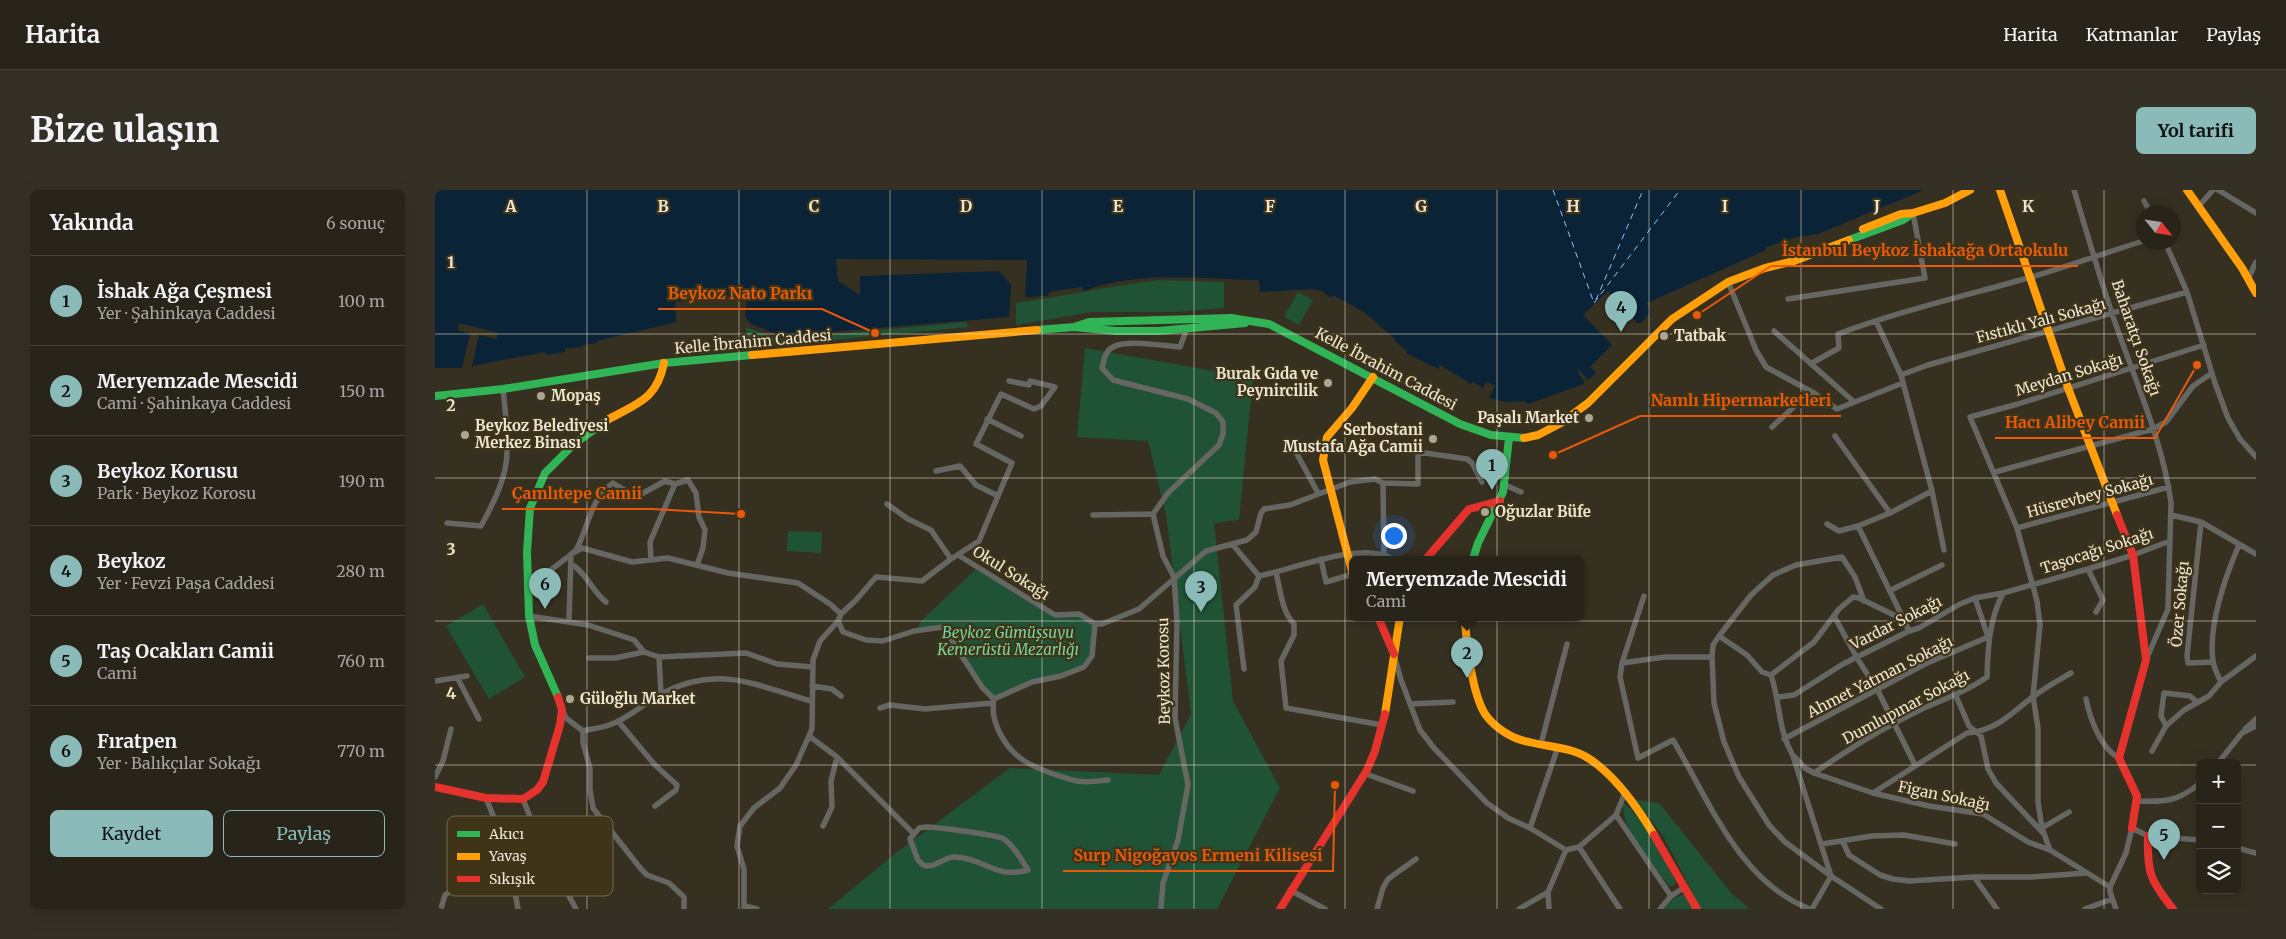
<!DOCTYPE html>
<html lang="tr">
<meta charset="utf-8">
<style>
body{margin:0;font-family:Merriweather,serif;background:#343026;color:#f1f3f6}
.controls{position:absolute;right:15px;bottom:15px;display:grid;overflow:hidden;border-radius:8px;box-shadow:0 5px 20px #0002}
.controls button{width:45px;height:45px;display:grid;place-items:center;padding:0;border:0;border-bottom:1px solid #444138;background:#282419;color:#f1f3f6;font:25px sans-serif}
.compass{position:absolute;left:1701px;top:15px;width:45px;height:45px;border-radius:50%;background:#282419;box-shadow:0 5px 20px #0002;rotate:120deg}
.you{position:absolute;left:958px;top:345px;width:18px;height:18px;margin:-12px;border:4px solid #fff;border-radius:50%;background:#1a73e8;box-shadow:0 0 0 8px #1a73e833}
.badge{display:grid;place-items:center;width:32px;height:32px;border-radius:50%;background:#8bbbb9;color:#111;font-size:16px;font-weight:700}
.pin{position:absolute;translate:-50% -41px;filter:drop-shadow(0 1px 2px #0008)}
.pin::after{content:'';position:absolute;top:26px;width:18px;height:15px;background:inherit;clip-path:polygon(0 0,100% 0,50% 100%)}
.popup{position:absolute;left:914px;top:366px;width:235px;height:65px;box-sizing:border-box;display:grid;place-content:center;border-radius:8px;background:#282419;filter:drop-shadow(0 1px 4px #0005);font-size:16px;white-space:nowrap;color:#a5a4a2}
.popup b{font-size:19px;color:#f1f3f6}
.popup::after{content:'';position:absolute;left:50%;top:100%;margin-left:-10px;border:10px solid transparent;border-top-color:#282419}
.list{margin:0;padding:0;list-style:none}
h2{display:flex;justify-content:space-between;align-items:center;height:65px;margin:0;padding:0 20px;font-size:21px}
h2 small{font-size:16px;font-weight:400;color:#a5a4a2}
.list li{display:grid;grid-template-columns:32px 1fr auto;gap:15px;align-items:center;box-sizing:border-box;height:90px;padding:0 20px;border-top:1px solid #444138}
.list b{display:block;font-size:19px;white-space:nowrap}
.list p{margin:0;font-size:16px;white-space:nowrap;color:#a5a4a2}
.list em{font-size:16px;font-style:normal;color:#a5a4a2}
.actions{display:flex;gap:10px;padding:15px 20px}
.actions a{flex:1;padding:11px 0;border:1px solid #8bbbb9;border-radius:8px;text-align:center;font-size:18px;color:#8bbbb9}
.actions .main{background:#8bbbb9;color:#111}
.icon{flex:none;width:28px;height:28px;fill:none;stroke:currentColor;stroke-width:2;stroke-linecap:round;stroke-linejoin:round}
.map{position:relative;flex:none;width:1821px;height:719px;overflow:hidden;border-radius:8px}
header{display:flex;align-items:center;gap:30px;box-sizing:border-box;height:70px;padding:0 25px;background:#282419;border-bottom:1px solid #444138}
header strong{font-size:24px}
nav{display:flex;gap:28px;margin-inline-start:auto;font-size:18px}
.intro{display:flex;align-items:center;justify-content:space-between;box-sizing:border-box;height:120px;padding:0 30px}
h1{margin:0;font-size:35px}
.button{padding:12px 22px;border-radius:8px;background:#8bbbb9;color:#111;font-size:18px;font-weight:700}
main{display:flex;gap:30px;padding:0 30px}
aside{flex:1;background:#282419;border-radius:8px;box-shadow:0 5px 20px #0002}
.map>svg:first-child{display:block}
.green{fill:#205235}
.water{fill:#0a2336}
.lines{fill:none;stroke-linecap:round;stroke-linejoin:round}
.ferry{stroke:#8dc8fd;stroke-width:1;stroke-dasharray:6 5;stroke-linecap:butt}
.street{stroke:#666762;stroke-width:5.5}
.fast{stroke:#30b455;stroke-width:8}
.slow{stroke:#ff9f0a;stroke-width:8}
.jam{stroke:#e5322d;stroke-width:8}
.grid{fill:none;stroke:#ece5d4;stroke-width:1;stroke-opacity:0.55}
.poi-dot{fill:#aca695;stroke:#3f3418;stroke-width:2}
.labels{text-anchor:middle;stroke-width:4.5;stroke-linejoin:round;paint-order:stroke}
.street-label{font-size:15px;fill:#ece5d4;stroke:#3f3418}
.poi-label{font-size:15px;font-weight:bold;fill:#ece5d4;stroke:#3f3418;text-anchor:start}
.park-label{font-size:15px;font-style:italic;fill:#76d59e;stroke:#3f3418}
.key{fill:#3f3418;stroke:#736950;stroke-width:1}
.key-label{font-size:14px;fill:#ece5d4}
.grid-label{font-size:16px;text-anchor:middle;font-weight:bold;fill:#ece5d4;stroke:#3f3418;stroke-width:4.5;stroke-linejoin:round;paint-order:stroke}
.leader{fill:none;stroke:#e8590c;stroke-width:2}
.callout-dot{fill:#e8590c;stroke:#3f3418;stroke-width:2}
.callout-label{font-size:16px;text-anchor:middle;font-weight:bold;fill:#e8590c;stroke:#3f3418;stroke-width:4.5;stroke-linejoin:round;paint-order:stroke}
</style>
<header>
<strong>Harita</strong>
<nav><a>Harita</a><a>Katmanlar</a><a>Paylaş</a></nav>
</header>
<div class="intro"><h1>Bize ulaşın</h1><a class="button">Yol tarifi</a></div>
<main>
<aside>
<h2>Yakında<small>6 sonuç</small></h2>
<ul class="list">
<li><span class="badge">1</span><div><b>İshak Ağa Çeşmesi</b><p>Yer · Şahinkaya Caddesi</p></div><em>100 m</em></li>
<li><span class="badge">2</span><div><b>Meryemzade Mescidi</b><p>Cami · Şahinkaya Caddesi</p></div><em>150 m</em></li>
<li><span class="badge">3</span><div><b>Beykoz Korusu</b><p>Park · Beykoz Korosu</p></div><em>190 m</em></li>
<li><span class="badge">4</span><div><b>Beykoz</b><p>Yer · Fevzi Paşa Caddesi</p></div><em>280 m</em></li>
<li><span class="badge">5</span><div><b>Taş Ocakları Camii</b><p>Cami</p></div><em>760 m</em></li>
<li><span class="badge">6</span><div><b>Fıratpen</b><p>Yer · Balıkçılar Sokağı</p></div><em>770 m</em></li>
</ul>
<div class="actions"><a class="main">Kaydet</a><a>Paylaş</a></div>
</aside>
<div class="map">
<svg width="1821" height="719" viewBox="0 0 1821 719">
<rect width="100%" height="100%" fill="#363021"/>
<!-- green -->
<path class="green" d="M 724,90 L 789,92 L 789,118 L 740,122 L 657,122 L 581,135 L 581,113 C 629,106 676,96 724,90 Z
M 863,102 L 878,110 L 864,135 L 849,127 Z
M 532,132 L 533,137 L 314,158 L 311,137 L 344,149 Z
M 650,158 L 818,188 L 804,330 L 779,333 L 798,511 L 845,598 L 782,719 L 393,719 L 461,663 L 575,578 L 724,585 L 756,524 L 731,324 L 713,251 L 642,247 Z
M 353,341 L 387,342 L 386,363 L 352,361 Z
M 541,379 L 620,427 L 643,425 L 659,435 L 656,465 L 648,477 L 560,507 L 549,496 L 508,436 L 483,438 L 486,431 Z
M 48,414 L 90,487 L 54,509 L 11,436 Z
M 1201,610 L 1224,613 L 1297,704 L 1315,719 L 1229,719 L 1239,708 L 1257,701 L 1228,646 Z
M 1188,612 C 1212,631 1227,665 1241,692 L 1239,696 L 1234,696 L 1230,691 C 1214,669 1186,640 1188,612 Z"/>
<!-- water -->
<path class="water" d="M 0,0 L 1489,0 L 1383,44 L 1362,47 L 1332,57 L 1329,61 L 1212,113 L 1215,123 L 1206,133 L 1202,133 L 1173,101 L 1148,125 L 1177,155 L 1155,177 L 1161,183 L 1153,190 L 1144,180 L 1142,181 L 1149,191 L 1149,194 L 1093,214 L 1089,211 L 1071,212 L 1054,208 L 1060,196 L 1051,192 L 1048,198 L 1038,192 L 1036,194 L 1005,175 L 1003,179 L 971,163 L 972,161 L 960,151 L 960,149 L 929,122 L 898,105 L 896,108 L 887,101 L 878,99 L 825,102 L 824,90 C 767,89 703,80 649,101 L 646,97 L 614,102 L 613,106 L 590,107 L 592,70 L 401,69 L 403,91 L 425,105 L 425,86 L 564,81 L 576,95 L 574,127 L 348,146 L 316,134 L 310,126 L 312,105 L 240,112 L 241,132 L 162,151 L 162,153 L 147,155 L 147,157 L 130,159 L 130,162 L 112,165 L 109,162 L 37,176 L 44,145 L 61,149 L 63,143 L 24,133 L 23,140 L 35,144 L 27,178 L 0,178 Z"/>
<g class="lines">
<!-- ferry -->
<path class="ferry" d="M 1118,0 L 1159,113
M 1161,110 L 1208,0
M 1159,113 L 1245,0"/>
<!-- street -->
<path class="street" d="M 1639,0 C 1653,46 1666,93 1682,138 C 1702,195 1728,253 1736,313 L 1733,419 L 1711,470
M 1783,0 L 1821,23
M 1709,11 L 1715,22
M 1764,16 L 1778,0
M 1730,52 L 1752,102 L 1780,193 L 1793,228 L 1805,249 L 1821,267
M 1813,89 L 1821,72
M 1293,92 L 1321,160 L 1331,177 L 1379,203 L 1402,219 L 1468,193
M 1353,109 L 1490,88 L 1478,23
M 1441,131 L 1466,185 L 1497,301 L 1509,360
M 1339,141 L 1418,211
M 1377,173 L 1404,158 L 1403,144 C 1465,121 1529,106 1593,88 C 1631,77 1670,63 1708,51
M 1466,185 L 1493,175 L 1752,102
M 552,229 L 586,246
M 1337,237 L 1363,213 L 1379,203
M 1400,246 L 1455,323
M 856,253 L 883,303
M 501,281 L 525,276 L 541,295 L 563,306
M 1560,282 L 1718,239 L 1731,232 L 1758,196 L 1777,183
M 948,293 L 949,366
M 1070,295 L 1086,302
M 452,314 L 473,329 L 496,340 L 516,369
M 718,324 L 728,366 L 739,387 L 742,431 L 740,528 L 753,595 L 743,650 L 728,693 L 726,719
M 718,324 L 733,303 L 784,255 L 788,244 L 788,232 L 781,223 L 753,209 L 678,190 L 667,178 C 669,170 670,161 678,157 C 692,149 728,156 745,157 L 751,141
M 658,325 L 718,324
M 1736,325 L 1766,332 L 1821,364
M 1766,332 L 1752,466 L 1753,473 L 1778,472
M 12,333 L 46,336 C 58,314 72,287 72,262 C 73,241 70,219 68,199
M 1392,334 L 1404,341 L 1423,336
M 1582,338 L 1734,297
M 798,355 L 824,386 C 857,380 927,350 957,369
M 140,362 L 147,358 L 197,372 L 233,368 L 293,383 L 363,393 L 395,414 L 406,424
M 523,365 L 620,425 L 644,424 L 660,434 L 667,434 L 704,419 L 771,361 L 812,350 L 821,342 L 826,323 L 829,319 L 855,315 L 915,292 L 940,289 L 948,293 L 983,294 L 983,262 L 1032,269 L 1037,273 L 1047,292
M 886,369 L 891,392 L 918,384
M 216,370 L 215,352 L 240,294
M 136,374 C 151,382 157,401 171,412
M 1653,379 L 1668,410 L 1661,422
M 841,383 C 846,401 846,420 859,434 L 859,445 L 846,471 L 851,518 L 947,535
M 93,398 C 99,392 139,363 141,360 C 153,339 156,306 178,293 L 201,307 L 230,291 L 240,294 L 253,290 L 261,303 L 264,327 L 270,340 L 268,358 L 262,375
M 1456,400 L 1507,375
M 94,426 L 153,435 L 193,448 L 199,450 L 209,462 L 224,467 L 311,463 L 342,474 L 378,477
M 1399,426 L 1422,468 L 1443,501 L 1480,575
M 1469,430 L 1423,336 L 1455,323 L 1497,301
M 403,431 L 408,442 L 431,450 L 448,451 L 479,441 L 508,437 L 547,497 L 559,509
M 134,432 L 136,364
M 1284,446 L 1312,465 L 1327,482 L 1336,485
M 224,467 L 226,504
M 1277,467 L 1230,467 L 1187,473 L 1185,487 L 1203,568 L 1238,550 C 1274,610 1304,692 1375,719
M 154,468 L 180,468 L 209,462
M 961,472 L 966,490 L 985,540 L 999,558 L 1052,613 L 1073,628 L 1095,638 L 1131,660
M 1187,473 L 1209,406
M 809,479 L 801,415 L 820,397 L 824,386
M 23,489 L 44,529
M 0,491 L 32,486
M 1786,492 C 1783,486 1779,478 1778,471 C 1773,436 1790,387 1804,355
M 377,496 L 397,499 L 406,506
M 1521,506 L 1534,536 L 1546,546 L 1553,579 L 1561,593 L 1608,643
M 1343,507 L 1359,505 L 1408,474 L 1474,441 L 1484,438 L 1525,414 L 1540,408 L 1568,403 L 1653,379 L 1698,365 L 1735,351
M 559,509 C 554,532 571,560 591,572 C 603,579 628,588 642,591 C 652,593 663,591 673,590
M 559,509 L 597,492 L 626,486 L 649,477 L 657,466 L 660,434
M 1651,509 C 1655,528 1665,558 1684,568
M 975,514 L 1018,512
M 445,518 L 455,515 L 490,519 L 558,513
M 127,520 L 131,528 L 148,541
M 183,531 L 220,575 L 242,595 L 241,600 L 220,616
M 1731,536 L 1726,526 L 1729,503 L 1755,506 L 1762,512
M 1810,539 L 1821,529
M 148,541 C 156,539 166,538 174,535 C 193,529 209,513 226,504 C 283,474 320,495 376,511
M 148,541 L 148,553 L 155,578 L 155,600 L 158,618 L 206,679 L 212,685 L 234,693 L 249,707 L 249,719
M 374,546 L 402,567 L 478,643
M 1349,549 L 1490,474 L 1553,447 L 1540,408
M 1106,554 L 1132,454
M 1717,561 L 1731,536 L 1749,520 L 1774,506 L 1786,492 L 1821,466
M 1360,567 L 1370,578 L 1379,583 L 1438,603 L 1494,616 L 1548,624 L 1593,652 L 1615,660 L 1675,697
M 1783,573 L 1807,543 L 1821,536
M 1379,583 C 1411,561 1446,539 1481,522 C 1505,510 1530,503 1552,487 C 1553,456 1554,431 1568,403
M 931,584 L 978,601
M 0,587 L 8,571 L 16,539
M 1438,603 L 1532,543 C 1562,541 1577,522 1599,506 C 1611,497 1624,490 1636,483
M 51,608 L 73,663 L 83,719
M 88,609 L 104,650 L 141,719
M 1702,611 C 1729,612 1743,612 1765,593
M 1181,625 L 1236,706
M 388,636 L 397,617 L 396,591 L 402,567
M 491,637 C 501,637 564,645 569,649 C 579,656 586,669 593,680 C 558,689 552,669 521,667 C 508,666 502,679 488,675 L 483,670 L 475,649 L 484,638 Z
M 1095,638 L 1123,557
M 1607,638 L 1634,622
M 1408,652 L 1414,665 L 1445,685 L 1458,689 L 1474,691 L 1539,687 L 1596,687 L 1651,683
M 1387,654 L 1437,646 L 1469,645 L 1520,654
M 1144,657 L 1185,719
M 1802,658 L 1821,663
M 1131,660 L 1144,657 L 1181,625 L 1189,605
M 1615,660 L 1607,638 L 1603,612 L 1603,538 L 1598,506 L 1605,435 L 1602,411 L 1582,338 L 1535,227 L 1583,214 L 1769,155
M 1539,687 L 1562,719
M 855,700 L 890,719
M 1113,702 L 1114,719
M 310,716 L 322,719
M 6,719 L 10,705 L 36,688 L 47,674 L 73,663
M 309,719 L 309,679 L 302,656 L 305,636 L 319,618 L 345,598 L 361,575 L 377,539 L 378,470 L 385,451 L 403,431 L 406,424 L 421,410 L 441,387 L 487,391 L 516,369 L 544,351 L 577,273 L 541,254 L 566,204 L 599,219 L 606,216 L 620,197 L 595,191 L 594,195 L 574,191
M 942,719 L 948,698 L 953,689 L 981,669
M 1084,719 L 1113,702 L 1131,660
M 1225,719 L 1236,706 L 1250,697
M 1377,719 L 1396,686 L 1350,652 L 1334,635 L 1304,587 L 1289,552 L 1279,513 L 1277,467 L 1278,455 L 1284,446 L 1316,405 L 1338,385 L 1361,375 L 1407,367 L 1420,387 L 1429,411
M 1446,719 L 1396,686 L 1358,566 C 1342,537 1346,515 1336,485 L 1379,452 L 1404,419 L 1418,407 L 1424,408 L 1469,430 L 1474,441
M 1650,719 L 1677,709
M 1681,719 L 1675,702 L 1675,697 L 1691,663 L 1697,638 L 1713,646 L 1765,650"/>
<!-- fast -->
<path class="fast" d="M 1414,50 L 1468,30 L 1478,23
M 639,137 L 654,132 L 796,128 L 834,134 L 1025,234 L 1056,245 L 1089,248
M 602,140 L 639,137 L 681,141 L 724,141 L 810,133
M 0,206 L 68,199 L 229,173 L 317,165
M 1038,369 L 1043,353 L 1068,302 L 1074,248
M 123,507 L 100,455 L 94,426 L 92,362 L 95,318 L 110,283 L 139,254 L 174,229"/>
<!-- slow -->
<path class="slow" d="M 1565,0 L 1633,198 L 1682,325
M 1752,0 L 1807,78 L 1821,103
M 1428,39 L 1466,24 L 1478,23 L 1510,13 L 1535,0
M 317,165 L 602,140
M 174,229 C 203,213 222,209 229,173
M 1089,248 L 1103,245 L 1126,233 L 1153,213 L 1237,129 L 1293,92 L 1330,78 L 1359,71 L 1414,50
M 918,385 L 888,270 L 892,247 L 917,218 L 938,187
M 1030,427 C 1031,452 1037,503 1050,524 C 1060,538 1077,549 1094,552 C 1113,557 1135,557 1153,568 C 1180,585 1203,618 1219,645
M 950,524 L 965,427"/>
<!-- jam -->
<path class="jam" d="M 1682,325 L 1698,365 L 1711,470 L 1684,568 L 1702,606 L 1697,638
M 991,369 L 1034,319 L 1065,311
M 943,427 L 959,464
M 0,597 L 51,608 L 88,609 L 102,600 L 108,592 L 125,535 L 127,520 L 123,507
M 1219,645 L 1262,719
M 1713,646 C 1712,683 1715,690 1738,719
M 845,719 L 932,580 L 940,561 L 950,524"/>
</g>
<!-- grid -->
<path class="grid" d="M 152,0 L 152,719M 304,0 L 304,719M 455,0 L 455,719M 607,0 L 607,719M 759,0 L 759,719M 910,0 L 910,719M 1062,0 L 1062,719M 1214,0 L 1214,719M 1366,0 L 1366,719M 1518,0 L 1518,719M 1669,0 L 1669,719M 0,144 L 1821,144M 0,288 L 1821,288M 0,431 L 1821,431M 0,575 L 1765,575M 1802,575 L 1821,575"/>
<!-- markers -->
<g class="poi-dot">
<circle cx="1229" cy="146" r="5"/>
<circle cx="893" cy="193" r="5"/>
<circle cx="106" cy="206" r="5"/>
<circle cx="1154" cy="228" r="5"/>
<circle cx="30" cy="245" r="5"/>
<circle cx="998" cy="249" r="5"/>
<circle cx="1050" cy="322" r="5"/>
<circle cx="135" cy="509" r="5"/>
</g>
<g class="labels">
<!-- street labels -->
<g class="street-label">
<text transform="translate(1606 131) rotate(-15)" y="5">Fıstıklı Yalı Sokağı</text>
<text transform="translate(1701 148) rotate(71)" y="5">Baharatçı Sokağı</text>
<text transform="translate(318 152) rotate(-5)" y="5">Kelle İbrahim Caddesi</text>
<text transform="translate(951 179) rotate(28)" y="5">Kelle İbrahim Caddesi</text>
<text transform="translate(1634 185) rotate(-17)" y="5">Meydan Sokağı</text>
<text transform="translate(1655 306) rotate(-15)" y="5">Hüsrevbey Sokağı</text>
<text transform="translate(1662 361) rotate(-18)" y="5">Taşocağı Sokağı</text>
<text transform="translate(576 383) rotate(32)" y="5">Okul Sokağı</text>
<text transform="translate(1745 414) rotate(-85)" y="5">Özer Sokağı</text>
<text transform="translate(1461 433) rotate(-27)" y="5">Vardar Sokağı</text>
<text transform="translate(729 481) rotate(-91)" y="5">Beykoz Korosu</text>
<text transform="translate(1445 487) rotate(-27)" y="5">Ahmet Yatman Sokağı</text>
<text transform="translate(1471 517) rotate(-28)" y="5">Dumlupınar Sokağı</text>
<text transform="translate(1509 606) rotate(12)" y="5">Figan Sokağı</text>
</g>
<!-- poi labels -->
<g class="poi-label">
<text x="1239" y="151">Tatbak</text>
<text x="883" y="189" text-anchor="end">Burak Gıda ve<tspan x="883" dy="17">Peynircilik</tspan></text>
<text x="116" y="211">Mopaş</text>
<text x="1144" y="233" text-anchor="end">Paşalı Market</text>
<text x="40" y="241">Beykoz Belediyesi<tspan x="40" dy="17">Merkez Binası</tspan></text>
<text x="988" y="245" text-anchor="end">Serbostani<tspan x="988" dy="17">Mustafa Ağa Camii</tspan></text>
<text x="1060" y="327">Oğuzlar Büfe</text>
<text x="145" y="514">Güloğlu Market</text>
</g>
<!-- park labels -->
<g class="park-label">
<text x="573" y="448">Beykoz Gümüşsuyu<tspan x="573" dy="17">Kemerüstü Mezarlığı</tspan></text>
</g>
</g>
<!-- legend -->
<rect x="12" y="626" width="166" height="80" rx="8" class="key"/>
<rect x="22" y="641" width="23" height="6" fill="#30b455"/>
<rect x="22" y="663" width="23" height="7" fill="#ff9f0a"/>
<rect x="22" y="686" width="23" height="6" fill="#e5322d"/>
<g class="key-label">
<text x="54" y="649">Akıcı</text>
<text x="54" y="671">Yavaş</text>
<text x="54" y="694">Sıkışık</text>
</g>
<g class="grid-label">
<text x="76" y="22">A</text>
<text x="228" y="22">B</text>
<text x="379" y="22">C</text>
<text x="531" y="22">D</text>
<text x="683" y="22">E</text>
<text x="835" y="22">F</text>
<text x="986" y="22">G</text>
<text x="1138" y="22">H</text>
<text x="1290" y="22">I</text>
<text x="1442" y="22">J</text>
<text x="1593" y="22">K</text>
<text x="16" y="78">1</text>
<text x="16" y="221">2</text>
<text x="16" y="365">3</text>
<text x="16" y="509">4</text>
</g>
<!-- callouts -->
<path class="leader" d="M1262 125L1336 76H1643M440 143L387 119H223M1118 265L1205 226H1406M1762 175L1720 248H1560M306 324L217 319H67M900 595L898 681H628"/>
<g class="callout-dot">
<circle cx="1262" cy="125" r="5"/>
<circle cx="440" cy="143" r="5"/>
<circle cx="1118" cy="265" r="5"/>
<circle cx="1762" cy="175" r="5"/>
<circle cx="306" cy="324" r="5"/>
<circle cx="900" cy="595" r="5"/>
</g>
<g class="callout-label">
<text x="1490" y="66">İstanbul Beykoz İshakağa Ortaokulu</text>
<text x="305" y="109">Beykoz Nato Parkı</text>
<text x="1306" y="216">Namlı Hipermarketleri</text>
<text x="1640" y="238">Hacı Alibey Camii</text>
<text x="142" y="309">Çamlıtepe Camii</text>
<text x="763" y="671">Surp Nigoğayos Ermeni Kilisesi</text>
</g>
</svg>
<div class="controls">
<button>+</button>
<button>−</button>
<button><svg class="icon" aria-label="layers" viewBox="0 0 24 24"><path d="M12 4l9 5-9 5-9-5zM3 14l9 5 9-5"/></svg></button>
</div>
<svg class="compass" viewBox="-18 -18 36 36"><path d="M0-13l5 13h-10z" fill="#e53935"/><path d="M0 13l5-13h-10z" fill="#a5a4a2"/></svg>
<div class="you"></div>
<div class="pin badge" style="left:1057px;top:300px">1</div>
<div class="pin badge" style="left:1032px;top:488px">2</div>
<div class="popup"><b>Meryemzade Mescidi</b>Cami</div>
<div class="pin badge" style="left:766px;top:422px">3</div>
<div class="pin badge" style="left:1186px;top:142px">4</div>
<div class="pin badge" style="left:1729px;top:670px">5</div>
<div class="pin badge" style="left:110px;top:419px">6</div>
</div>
</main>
